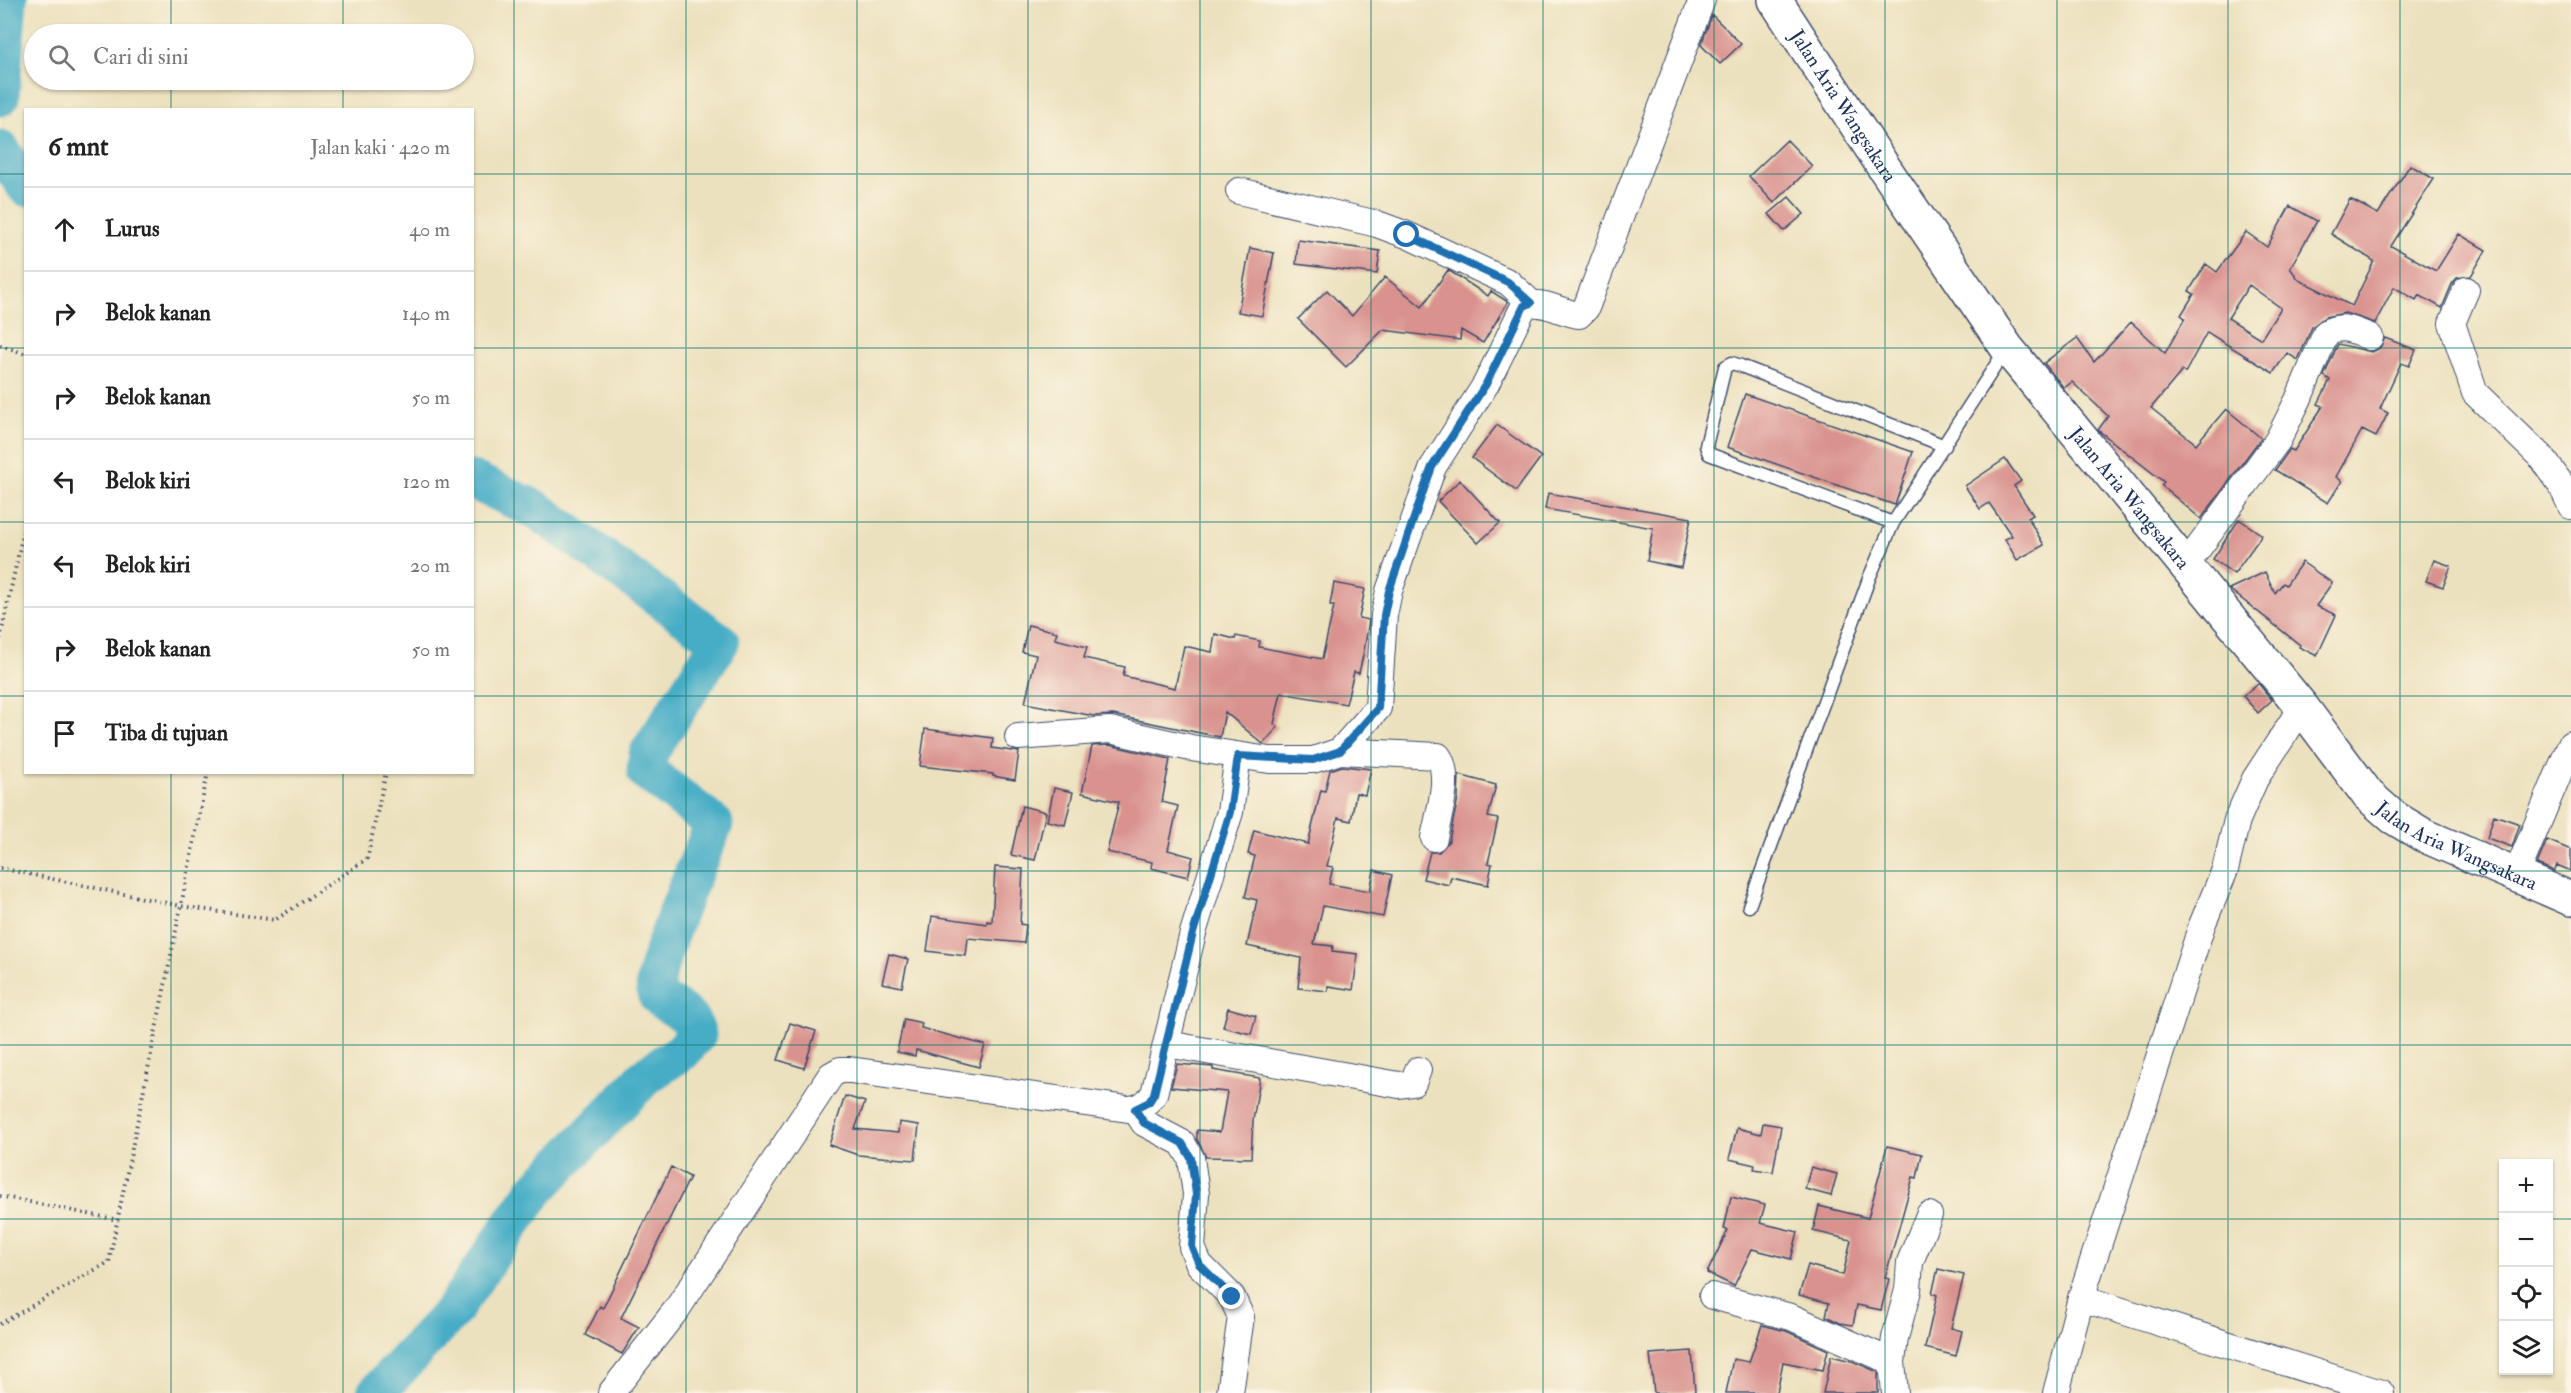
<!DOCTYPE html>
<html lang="id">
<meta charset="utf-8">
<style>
body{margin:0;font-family:"IM FELL Double Pica",serif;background:#f2f2f2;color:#222}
.controls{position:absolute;right:18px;bottom:18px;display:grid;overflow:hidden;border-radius:0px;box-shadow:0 2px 4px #0004}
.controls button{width:54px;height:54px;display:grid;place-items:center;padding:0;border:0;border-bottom:2px solid #e0e0e0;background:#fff;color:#222;font:30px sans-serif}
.stop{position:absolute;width:18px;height:18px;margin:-14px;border:4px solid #1f6fb2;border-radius:50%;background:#fff}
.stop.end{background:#1f6fb2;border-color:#fff;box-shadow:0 2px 6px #0008}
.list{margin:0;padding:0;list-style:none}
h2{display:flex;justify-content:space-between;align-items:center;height:78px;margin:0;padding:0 24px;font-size:26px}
h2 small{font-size:20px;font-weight:400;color:#767676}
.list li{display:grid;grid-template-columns:39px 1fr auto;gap:18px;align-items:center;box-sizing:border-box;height:84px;padding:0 24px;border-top:2px solid #e0e0e0}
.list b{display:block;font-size:22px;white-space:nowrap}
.list em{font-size:20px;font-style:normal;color:#767676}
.icon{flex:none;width:33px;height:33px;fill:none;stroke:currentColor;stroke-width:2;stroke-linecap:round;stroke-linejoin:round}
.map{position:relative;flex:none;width:2571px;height:1393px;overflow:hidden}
.search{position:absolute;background:#fff;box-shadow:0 2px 4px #0004;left:24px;top:24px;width:450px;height:66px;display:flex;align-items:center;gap:15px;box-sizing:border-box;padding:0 21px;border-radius:33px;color:#767676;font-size:22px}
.panel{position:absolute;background:#fff;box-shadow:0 2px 4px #0004;left:24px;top:108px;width:450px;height:666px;border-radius:0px}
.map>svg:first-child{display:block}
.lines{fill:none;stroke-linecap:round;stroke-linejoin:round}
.river{stroke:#46adc6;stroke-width:39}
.building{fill:#d9928e;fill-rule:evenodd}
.lane-casing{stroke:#3a4a6c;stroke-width:15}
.street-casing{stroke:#3a4a6c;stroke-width:28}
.secondary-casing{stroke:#3a4a6c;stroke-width:36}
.path{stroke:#3a4a6c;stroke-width:4;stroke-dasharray:1.5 4.5;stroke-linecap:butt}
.lane{stroke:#fff;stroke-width:12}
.street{stroke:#fff;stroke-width:26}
.secondary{stroke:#fff;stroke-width:33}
.route{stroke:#1f6fb2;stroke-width:8}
.grid{fill:none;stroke:#0f766e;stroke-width:1.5;stroke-opacity:0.55}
.labels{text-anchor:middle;stroke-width:6;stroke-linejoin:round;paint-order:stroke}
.street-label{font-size:20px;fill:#1b2f5e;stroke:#fcf5e5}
</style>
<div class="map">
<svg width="2571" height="1393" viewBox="0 0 2571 1393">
<rect width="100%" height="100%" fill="#fcf5e5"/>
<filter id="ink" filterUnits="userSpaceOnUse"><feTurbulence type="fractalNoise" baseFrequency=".0167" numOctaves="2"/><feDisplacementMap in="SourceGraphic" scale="12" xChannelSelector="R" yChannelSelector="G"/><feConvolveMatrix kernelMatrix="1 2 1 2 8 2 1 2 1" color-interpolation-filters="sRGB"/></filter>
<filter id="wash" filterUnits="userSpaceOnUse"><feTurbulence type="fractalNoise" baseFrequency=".008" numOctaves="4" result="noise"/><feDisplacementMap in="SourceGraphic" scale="24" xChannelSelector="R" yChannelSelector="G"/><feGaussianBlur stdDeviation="1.35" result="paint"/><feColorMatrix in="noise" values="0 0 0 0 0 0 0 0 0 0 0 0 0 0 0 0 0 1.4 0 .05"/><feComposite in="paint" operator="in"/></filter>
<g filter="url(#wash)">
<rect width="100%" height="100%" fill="#ece1be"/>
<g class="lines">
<!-- river -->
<path class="river" d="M 0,97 L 8,0
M 0,149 L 26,187
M 376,1393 L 452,1312 L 534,1192 L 647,1075 L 683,1051 L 697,1034 C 688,1006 666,1010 656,993 C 647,976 704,849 714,824 L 646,771 L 648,754 L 720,642 L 537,510 L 472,480"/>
</g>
<g id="blocks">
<!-- building -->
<path class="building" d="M 1712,15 L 1741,44 L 1720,64 L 1701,45 Z
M 1787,140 L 1812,166 L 1774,203 L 1749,176 Z
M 2410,165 L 2434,179 L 2391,246 L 2436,271 L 2459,234 L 2486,250 L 2471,276 L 2457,278 L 2452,284 L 2442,308 L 2419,295 L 2416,300 L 2394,287 L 2375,323 L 2345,313 L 2325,317 L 2312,327 L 2298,360 L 2287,353 L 2273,373 L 2207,332 L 2185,373 L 2182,371 L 2151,408 L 2196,444 L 2226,409 L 2261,438 L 2201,519 L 2161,485 L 2164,482 L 2098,430 L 2108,416 L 2072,382 L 2064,388 L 2044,363 L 2077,338 L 2094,362 L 2131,322 L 2165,353 L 2185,318 L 2181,315 L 2194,294 L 2189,291 L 2206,264 L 2217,272 L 2246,232 L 2267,247 L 2290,206 L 2317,221 L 2290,268 L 2299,280 L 2352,306 L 2374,261 L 2331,234 L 2350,199 L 2378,214 ZM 2249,285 L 2281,308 L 2261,339 L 2228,318 Z
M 1789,197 L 1804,214 L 1784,231 L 1769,214 Z
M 1298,240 L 1380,251 L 1377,274 L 1296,264 Z
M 1250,248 L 1274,253 L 1262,316 L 1238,312 Z
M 1448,270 L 1488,296 L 1491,291 L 1508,302 L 1483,343 L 1461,330 L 1460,340 L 1383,330 L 1346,367 L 1298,319 L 1327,290 L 1352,316 L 1385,277 L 1422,307 Z
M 2385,338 L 2416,350 L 2409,366 L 2401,363 L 2380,409 L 2388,413 L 2376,437 L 2362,430 L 2336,477 L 2342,481 L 2328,503 L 2275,470 L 2290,449 L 2294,451 L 2323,406 L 2318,404 L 2330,380 L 2324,376 L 2338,344 L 2372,352 L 2380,348 Z
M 1745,394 L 1913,452 L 1895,505 L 1727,447 Z
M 1497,425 L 1541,457 L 1516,491 L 1472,458 Z
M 2005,459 L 2021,481 L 2014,486 L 2033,515 L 2028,518 L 2044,545 L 2017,560 L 2005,539 L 2012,536 L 1989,503 L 1980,509 L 1965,486 Z
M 1460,480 L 1500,523 L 1478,543 L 1438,501 Z
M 1548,493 L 1691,518 L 1681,568 L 1647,561 L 1653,528 L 1545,509 Z
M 2239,519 L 2262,535 L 2234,574 L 2213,559 Z
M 2434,560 L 2451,566 L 2443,587 L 2426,581 Z
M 2302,562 L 2332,583 L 2316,606 L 2336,615 L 2317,656 L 2299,647 L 2300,645 L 2229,589 L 2265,572 L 2275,593 L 2283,583 L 2286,585 Z
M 1334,583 L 1365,589 L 1359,618 L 1369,620 L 1364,651 L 1359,673 L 1354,672 L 1346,704 L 1281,693 L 1274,724 L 1278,727 L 1263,744 L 1225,712 L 1220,737 L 1113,715 L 1094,716 L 1025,703 L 1036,655 L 1022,652 L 1028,625 L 1057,632 L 1055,639 L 1087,647 L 1084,658 L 1125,667 L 1123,676 L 1175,688 L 1184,646 L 1212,652 L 1215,634 L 1235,639 L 1236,636 L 1260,641 L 1259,647 L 1322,659 L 1334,606 L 1330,605 Z
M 2258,683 L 2272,700 L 2258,713 L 2243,696 Z
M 925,729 L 993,738 L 992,748 L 1019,752 L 1015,780 L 993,776 L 993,774 L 920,766 Z
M 1109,745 L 1170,759 L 1162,802 L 1178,806 L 1168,850 L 1193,857 L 1188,877 L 1151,868 L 1152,862 L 1107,852 L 1119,802 L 1082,793 L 1092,746 Z
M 1342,766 L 1371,769 L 1365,795 L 1356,793 L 1351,821 L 1338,818 L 1327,866 L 1333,867 L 1329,884 L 1370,891 L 1374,870 L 1392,875 L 1383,917 L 1323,906 L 1314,944 L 1333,946 L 1332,951 L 1358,954 L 1353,990 L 1328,986 L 1328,991 L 1298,988 L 1301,958 L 1247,946 L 1257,900 L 1245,897 L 1255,856 L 1248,854 L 1254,830 L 1308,844 L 1321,790 L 1325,791 L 1330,770 Z
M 1459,775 L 1496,785 L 1488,817 L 1498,819 L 1488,863 L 1492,864 L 1488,885 L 1451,877 L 1449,885 L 1423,879 L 1430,852 L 1439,852 L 1449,841 L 1458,798 Z
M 1054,788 L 1073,792 L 1065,825 L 1047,821 Z
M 1022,806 L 1046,812 L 1035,860 L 1011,855 Z
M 2494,815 L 2520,824 L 2512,847 L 2487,838 Z
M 2547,840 L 2571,850 L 2571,871 L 2557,865 L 2554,871 L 2537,864 Z
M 995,867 L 1023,869 L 1020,924 L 1026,925 L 1024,943 L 968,938 L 966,956 L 927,951 L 932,916 L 987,924 L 987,921 L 992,922 Z
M 889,954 L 908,959 L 902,987 L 882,983 Z
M 1228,1008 L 1256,1016 L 1251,1034 L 1223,1027 Z
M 904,1019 L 922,1023 L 921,1028 L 985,1045 L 979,1067 L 916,1050 L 915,1056 L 897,1052 Z
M 790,1023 L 816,1031 L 804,1068 L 778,1060 Z
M 1177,1064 L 1213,1067 L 1213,1070 L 1260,1078 L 1253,1121 L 1251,1158 L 1206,1157 L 1197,1139 L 1197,1130 L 1220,1132 L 1227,1092 L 1171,1087 Z
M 845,1096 L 865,1102 L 855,1129 L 898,1133 L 899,1122 L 919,1125 L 915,1160 L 858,1155 L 829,1145 Z
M 1763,1123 L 1781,1126 L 1773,1172 L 1754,1169 L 1755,1165 L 1729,1159 L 1737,1128 L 1761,1134 Z
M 1887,1146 L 1922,1154 L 1917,1178 L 1913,1177 L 1885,1278 L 1889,1279 L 1881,1310 L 1857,1305 L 1853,1325 L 1840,1323 L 1826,1316 L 1829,1303 L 1799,1295 L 1808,1265 L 1843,1275 L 1851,1240 L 1813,1231 L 1819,1206 L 1868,1218 Z
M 671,1167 L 690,1177 L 621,1318 L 639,1327 L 622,1354 L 585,1335 L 600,1306 L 603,1308 Z
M 1811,1167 L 1837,1174 L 1831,1196 L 1805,1189 Z
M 1731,1197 L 1765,1205 L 1760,1223 L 1798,1232 L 1791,1259 L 1752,1249 L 1734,1286 L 1707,1273 L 1728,1230 L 1724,1229 Z
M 1938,1269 L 1964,1275 L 1951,1328 L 1962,1331 L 1956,1356 L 1925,1348 L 1937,1295 L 1932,1293 Z
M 1762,1325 L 1786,1331 L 1828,1350 L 1823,1370 L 1783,1362 L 1777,1393 L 1726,1393 L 1733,1359 L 1749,1362 Z
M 1692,1351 L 1695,1392 L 1654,1393 L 1650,1354 Z
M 1831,1356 L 1852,1361 L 1878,1372 L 1878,1393 L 1823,1393 Z"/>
</g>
</g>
<g filter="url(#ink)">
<use href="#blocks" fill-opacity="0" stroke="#3a4a6c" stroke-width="1.5"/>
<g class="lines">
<!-- lane casing -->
<g class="lane-casing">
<path id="lane" d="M 1893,523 L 1709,454 L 1706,446 L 1725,367 L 1732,363 L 1741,366 L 1945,446
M 1749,906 L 1870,576 L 1893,523 L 2005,351"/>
</g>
<!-- street casing -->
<g class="street-casing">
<path id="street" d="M 1239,191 L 1377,224 L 1407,235 L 1508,282 L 1531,303
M 2466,290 L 2452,323 L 2475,393 L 2543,459 L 2561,484 L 2571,506
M 2185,566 L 2278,440 L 2298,400 L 2326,333 C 2342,323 2354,331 2370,337
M 1018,737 L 1110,730 L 1191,748 L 1269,760 L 1313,760 L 1340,751 L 1378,708 L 1384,615 L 1389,591 L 1433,467 L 1486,384 L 1524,306 C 1540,298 1562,313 1579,315 L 1586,308 L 1702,0
M 1340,751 L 1438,756 C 1452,775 1438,816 1434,838
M 2516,875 L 2571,744
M 1167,1044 L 1399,1085 L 1413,1083 L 1418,1070
M 1135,1109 L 1144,1123 L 1182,1143 L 1191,1158 L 1196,1194 L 1192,1247 L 1199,1264 L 1232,1297 L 1241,1317 L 1230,1393
M 1712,1296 L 1791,1317 L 1892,1362
M 2081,1298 L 2381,1393
M 611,1393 L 677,1309 L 831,1075 L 840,1070 L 850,1070 L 1128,1109 C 1140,1109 1147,1103 1154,1094 L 1193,933 L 1230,812 L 1238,756
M 1895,1393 L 1892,1362 L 1895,1338 L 1908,1290 L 1910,1262 L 1929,1215
M 2056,1393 L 2081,1298 L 2202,925 L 2225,870 L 2237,820 L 2255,779 L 2302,707"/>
</g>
<!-- secondary casing -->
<g class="secondary-casing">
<g id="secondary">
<path id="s1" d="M 1775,0 L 1883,166 L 2007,348 L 2302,707 L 2368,795 L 2393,817 L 2423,835 L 2571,899"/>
</g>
</g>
<!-- path -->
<path class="path" d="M 0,345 L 26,354
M 0,639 L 26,519
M 0,868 L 181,906 L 275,920 L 367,859 L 386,772
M 0,1196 L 118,1220
M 0,1324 L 109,1262 L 208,772"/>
<!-- lane -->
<use href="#lane" class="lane"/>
<!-- street -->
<use href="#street" class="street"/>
<!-- secondary -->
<use href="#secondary" class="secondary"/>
</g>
</g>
<g class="lines" filter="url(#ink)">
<!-- route -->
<path class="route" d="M 1232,1297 L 1199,1264 L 1192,1247 L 1196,1194 L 1191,1158 L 1182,1143 L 1144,1123 L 1135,1109 L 1149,1102 L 1154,1094 L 1193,933 L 1230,812 L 1238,756 L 1313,760 L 1340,751 L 1378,708 L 1384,615 L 1389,591 L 1425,486 L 1432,467 L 1486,384 L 1524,306 L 1531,303 L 1508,282 L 1407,235"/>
</g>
<!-- grid -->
<path class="grid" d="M 171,0 L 171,34M 343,0 L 343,34M 514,0 L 514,1393M 686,0 L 686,1393M 857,0 L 857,1393M 1028,0 L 1028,1393M 1200,0 L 1200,1393M 1371,0 L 1371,1393M 1543,0 L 1543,1393M 1714,0 L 1714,1393M 1885,0 L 1885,1393M 2057,0 L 2057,1393M 2228,0 L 2228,1393M 2400,0 L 2400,1393M 171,80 L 171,110M 343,80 L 343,110M 0,174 L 26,174M 472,174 L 2571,174M 0,348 L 26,348M 472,348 L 2571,348M 0,522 L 26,522M 472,522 L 2571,522M 0,696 L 26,696M 472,696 L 2571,696M 171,772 L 171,1393M 343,772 L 343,1393M 0,871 L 2571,871M 0,1045 L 2571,1045M 0,1219 L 2504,1219M 2548,1219 L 2571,1219"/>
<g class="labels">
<!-- street labels -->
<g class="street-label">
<text dy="7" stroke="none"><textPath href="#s1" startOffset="126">Jalan Aria Wangsakara</textPath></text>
<text dy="7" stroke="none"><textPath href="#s1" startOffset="612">Jalan Aria Wangsakara</textPath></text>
<text dy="7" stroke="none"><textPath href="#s1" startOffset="1096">Jalan Aria Wangsakara</textPath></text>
</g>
</g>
</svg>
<div class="controls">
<button>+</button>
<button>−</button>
<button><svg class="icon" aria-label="locate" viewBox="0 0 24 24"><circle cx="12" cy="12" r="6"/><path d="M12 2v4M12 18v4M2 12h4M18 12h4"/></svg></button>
<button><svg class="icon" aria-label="layers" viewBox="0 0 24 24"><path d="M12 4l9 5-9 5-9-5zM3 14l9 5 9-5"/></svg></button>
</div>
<div class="stop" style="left:1407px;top:235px"></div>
<div class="stop end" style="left:1232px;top:1297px"></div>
<div class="search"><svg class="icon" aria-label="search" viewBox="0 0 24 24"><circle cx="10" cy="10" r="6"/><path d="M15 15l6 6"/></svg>Cari di sini</div>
<section class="panel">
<h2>6 mnt<small>Jalan kaki · 420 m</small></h2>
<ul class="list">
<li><svg class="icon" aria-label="ahead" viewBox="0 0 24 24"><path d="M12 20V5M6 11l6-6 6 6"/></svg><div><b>Lurus</b></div><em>40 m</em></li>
<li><svg class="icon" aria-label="right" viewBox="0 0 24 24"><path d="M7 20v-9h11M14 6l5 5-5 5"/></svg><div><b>Belok kanan</b></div><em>140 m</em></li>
<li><svg class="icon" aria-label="right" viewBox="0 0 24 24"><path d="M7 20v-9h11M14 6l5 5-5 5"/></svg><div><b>Belok kanan</b></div><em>50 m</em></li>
<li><svg class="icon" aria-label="left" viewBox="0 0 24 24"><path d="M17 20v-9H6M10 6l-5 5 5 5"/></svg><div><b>Belok kiri</b></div><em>120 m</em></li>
<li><svg class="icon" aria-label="left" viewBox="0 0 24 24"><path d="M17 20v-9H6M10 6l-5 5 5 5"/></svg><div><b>Belok kiri</b></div><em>20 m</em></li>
<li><svg class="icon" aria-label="right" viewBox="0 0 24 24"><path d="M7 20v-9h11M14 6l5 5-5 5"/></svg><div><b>Belok kanan</b></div><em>50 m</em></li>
<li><svg class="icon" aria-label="arrive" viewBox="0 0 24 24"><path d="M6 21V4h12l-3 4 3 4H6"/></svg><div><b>Tiba di tujuan</b></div></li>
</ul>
</section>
</div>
